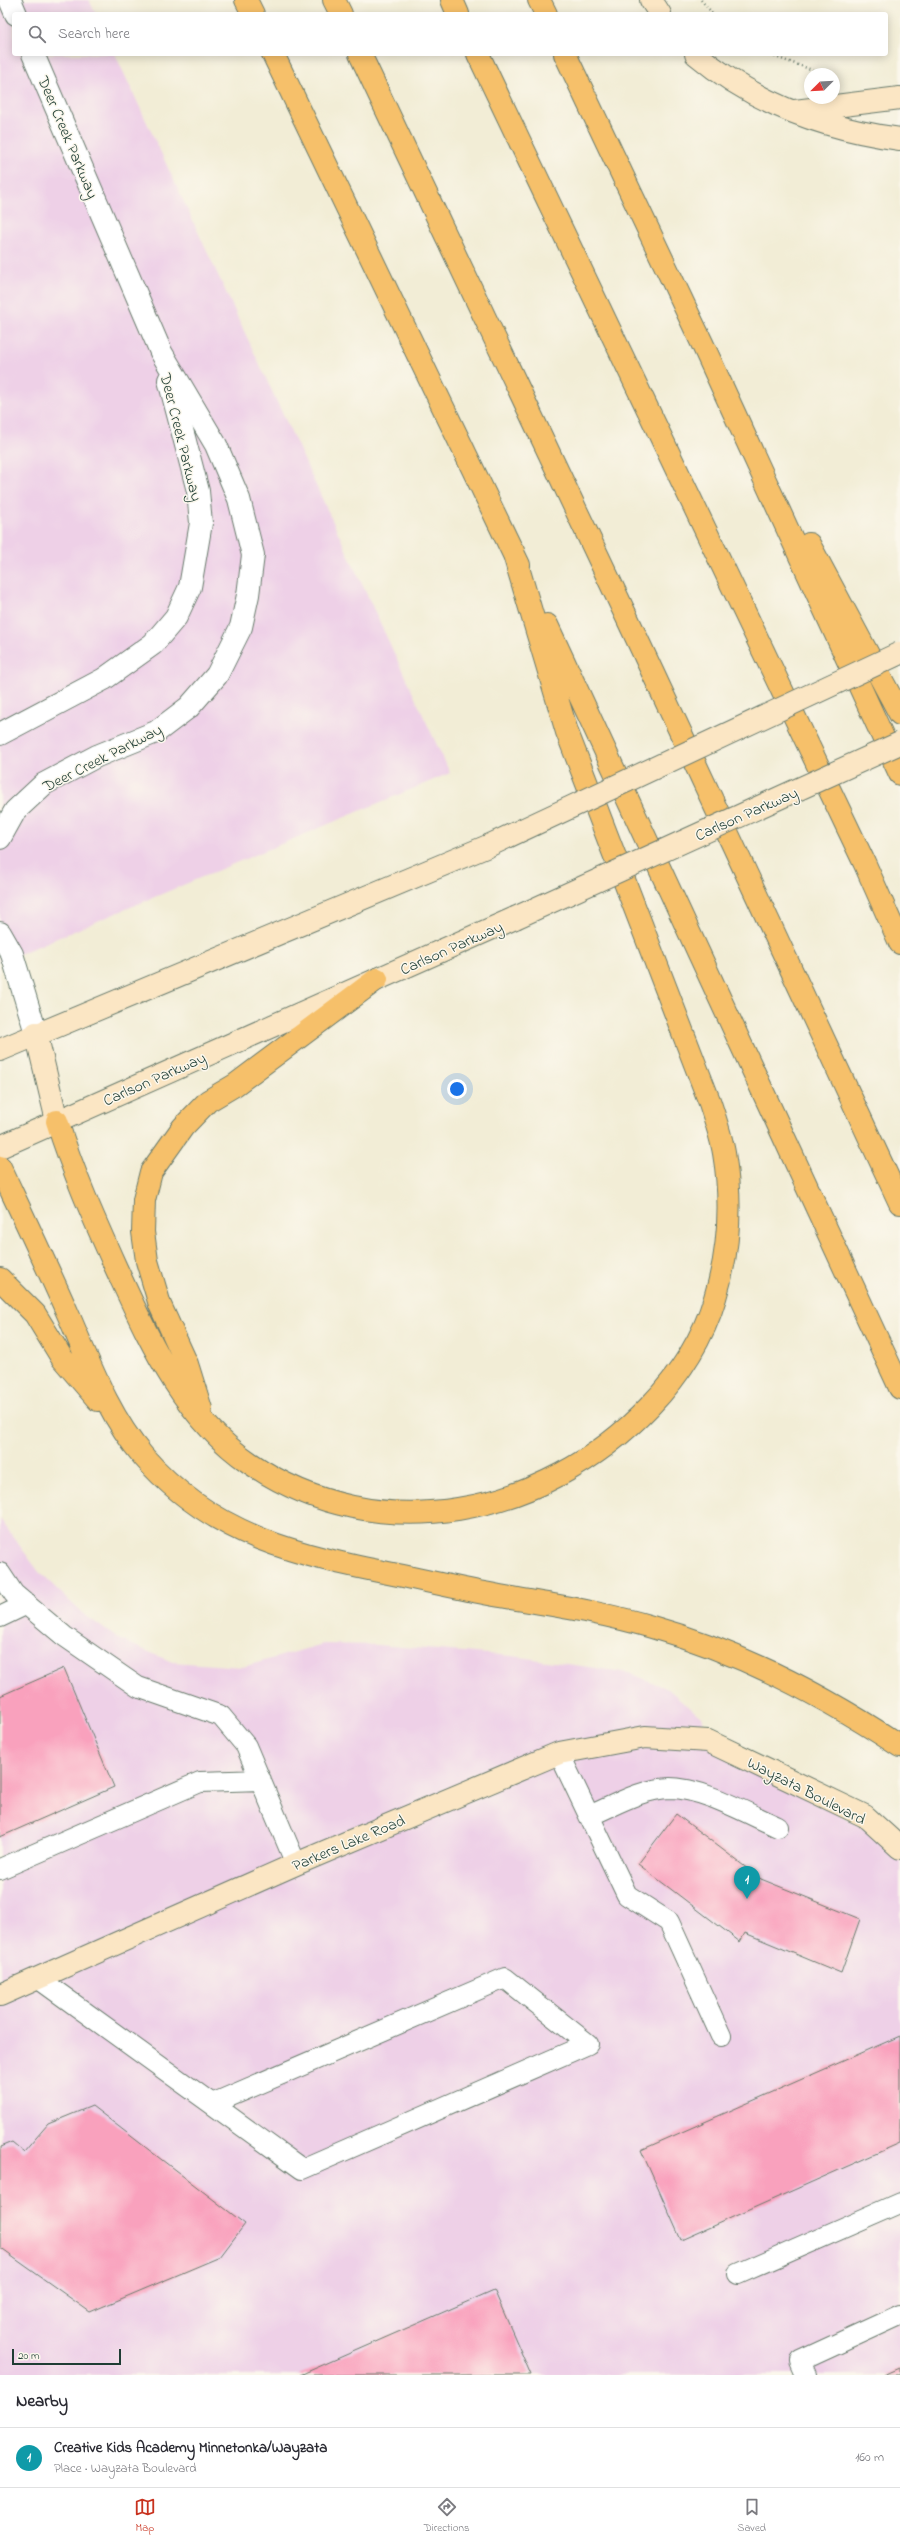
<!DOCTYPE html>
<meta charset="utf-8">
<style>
body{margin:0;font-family:"Indie Flower",sans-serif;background:#f7f7f7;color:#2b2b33}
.compass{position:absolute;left:804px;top:68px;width:36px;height:36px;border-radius:50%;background:#fff;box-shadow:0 2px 10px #0003;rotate:246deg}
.scale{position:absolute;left:12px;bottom:10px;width:109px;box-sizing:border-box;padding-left:4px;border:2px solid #1f3d34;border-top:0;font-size:11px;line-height:14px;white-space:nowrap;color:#1f3d34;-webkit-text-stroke:3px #fbf7ec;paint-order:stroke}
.you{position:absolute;left:457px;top:1089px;width:14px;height:14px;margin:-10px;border:3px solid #fff;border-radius:50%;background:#1a73e8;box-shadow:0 0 0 6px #1a73e833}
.badge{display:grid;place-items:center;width:26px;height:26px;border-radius:50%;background:#c8321e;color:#fff;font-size:13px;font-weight:700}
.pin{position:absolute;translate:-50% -33px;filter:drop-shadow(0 1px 2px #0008)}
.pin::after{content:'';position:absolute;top:21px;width:14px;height:12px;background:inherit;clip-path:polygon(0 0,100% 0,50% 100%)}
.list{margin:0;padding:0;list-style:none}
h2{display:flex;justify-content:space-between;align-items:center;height:52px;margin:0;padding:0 16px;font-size:17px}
h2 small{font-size:13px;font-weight:400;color:#7c7c81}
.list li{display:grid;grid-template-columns:26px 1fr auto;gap:12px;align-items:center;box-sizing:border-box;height:60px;padding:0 16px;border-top:1px solid #e1e1e2}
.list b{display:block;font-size:15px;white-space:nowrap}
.list p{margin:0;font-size:13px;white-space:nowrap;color:#7c7c81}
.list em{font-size:13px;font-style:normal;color:#7c7c81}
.icon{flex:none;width:22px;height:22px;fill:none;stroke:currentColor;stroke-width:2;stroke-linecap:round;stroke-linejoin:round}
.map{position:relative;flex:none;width:900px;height:2375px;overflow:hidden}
.search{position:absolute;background:#fff;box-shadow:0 2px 10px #0003;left:12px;right:12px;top:12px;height:44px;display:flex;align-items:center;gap:10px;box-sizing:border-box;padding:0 14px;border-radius:4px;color:#7c7c81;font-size:15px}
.sheet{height:112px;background:#fff}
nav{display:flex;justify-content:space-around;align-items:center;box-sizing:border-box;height:56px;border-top:1px solid #e1e1e2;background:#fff;font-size:11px;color:#7c7c81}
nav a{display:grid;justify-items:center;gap:2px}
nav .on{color:#c8321e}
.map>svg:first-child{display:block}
.built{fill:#eed0e7}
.building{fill:#f9a1bd}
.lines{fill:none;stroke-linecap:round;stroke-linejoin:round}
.lane-casing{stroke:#697b6d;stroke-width:22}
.street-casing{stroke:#697b6d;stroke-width:24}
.secondary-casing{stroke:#697b6d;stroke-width:24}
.highway-casing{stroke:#697b6d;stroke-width:24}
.path{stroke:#697b6d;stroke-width:2.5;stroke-dasharray:1 3;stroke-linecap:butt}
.lane{stroke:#fff;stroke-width:20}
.street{stroke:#fff;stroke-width:22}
.secondary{stroke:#fbe6c4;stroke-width:22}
.highway{stroke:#f6c06b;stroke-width:22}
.secondary-bridge-casing{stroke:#697b6d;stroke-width:24;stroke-linecap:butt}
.secondary-bridge{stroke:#fbe6c4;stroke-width:22}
.labels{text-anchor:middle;stroke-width:3;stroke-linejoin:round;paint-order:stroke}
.street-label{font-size:16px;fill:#1f3d34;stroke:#fbf7ec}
</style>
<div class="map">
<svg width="900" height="2375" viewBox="0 0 900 2375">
<rect width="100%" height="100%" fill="#fbf7ec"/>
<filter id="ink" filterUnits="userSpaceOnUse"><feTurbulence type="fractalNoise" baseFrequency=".025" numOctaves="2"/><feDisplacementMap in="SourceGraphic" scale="8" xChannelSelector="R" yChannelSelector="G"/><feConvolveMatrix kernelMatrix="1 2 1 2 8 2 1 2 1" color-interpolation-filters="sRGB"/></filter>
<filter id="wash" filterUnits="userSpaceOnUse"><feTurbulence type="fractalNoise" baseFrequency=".012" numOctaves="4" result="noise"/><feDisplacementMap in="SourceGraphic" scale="16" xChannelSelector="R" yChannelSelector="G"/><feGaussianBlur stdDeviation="0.9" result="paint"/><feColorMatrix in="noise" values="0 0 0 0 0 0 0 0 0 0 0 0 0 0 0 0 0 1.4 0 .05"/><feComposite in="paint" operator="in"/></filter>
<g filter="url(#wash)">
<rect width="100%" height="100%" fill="#f2edd6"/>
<!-- built -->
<path class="built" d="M 0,0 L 89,0 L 96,14 L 14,14 L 14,54 L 115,54 L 450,773 L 0,962 Z
M 0,1519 L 39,1572 L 82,1613 L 117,1638 L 172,1662 L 243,1667 L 323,1644 L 377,1645 L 512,1656 L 630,1673 L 668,1689 L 701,1717 L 708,1741 L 900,1848 L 900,2375 L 0,2375 Z"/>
<g id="blocks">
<!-- building -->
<path class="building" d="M 64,1668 L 114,1787 L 0,1837 L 0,1696 Z
M 676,1814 L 761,1879 L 860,1919 L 841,1973 L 745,1933 L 740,1942 L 638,1864 Z
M 900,2036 L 900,2143 L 681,2240 L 641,2150 Z
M 92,2106 L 245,2224 L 220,2257 L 90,2312 L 0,2248 L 0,2147 L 12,2142 L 24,2152 L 48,2124 Z
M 494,2290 L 531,2375 L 300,2375 Z
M 900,2368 L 900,2375 L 884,2375 Z"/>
</g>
</g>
<g filter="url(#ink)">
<use href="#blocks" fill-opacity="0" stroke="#697b6d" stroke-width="1"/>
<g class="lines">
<!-- lane casing -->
<g class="lane-casing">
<path id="lane" d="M 0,1573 L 14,1594 L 64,1636 L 138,1687 L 221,1716 L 246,1746 L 296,1864
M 0,1617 L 27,1604
M 559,1753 L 627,1895 L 669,1922 L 721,2036
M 589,1816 C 615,1805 641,1789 670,1788 C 703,1788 748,1814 778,1827
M 0,1869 L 200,1782 L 261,1780
M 39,1979 L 302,2169 L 588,2044 L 505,1978 L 212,2104
M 738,2274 L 900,2203
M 806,2375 L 800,2361 L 900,2315"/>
</g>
<!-- street casing -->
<g class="street-casing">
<path id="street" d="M 10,0 L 16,14
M 0,734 L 104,679 L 153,644 L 176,617 L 190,587 L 201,523 L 198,491 L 169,380
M 0,838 L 15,811 L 44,784 L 97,756 L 156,732 L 189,707 L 217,675 L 241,627 L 248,595 L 253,555 L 239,499 L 216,445 L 161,352 L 33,54
M 0,933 L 12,954 L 36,1033"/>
</g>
<!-- secondary casing -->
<g class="secondary-casing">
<path id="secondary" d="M 651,0 L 660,14
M 696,54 C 754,103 825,129 900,139
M 795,111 L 900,98
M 36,1033 L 57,1121
M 0,1050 L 488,846
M 0,1147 L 515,918
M 0,1995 L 296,1864 L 559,1753 L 645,1737 L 708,1741 L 865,1816 L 900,1848"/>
</g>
<!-- highway casing -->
<g class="highway-casing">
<path id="highway" d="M 246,0 L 253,14
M 334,0 L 341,14
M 452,0 L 458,14
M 539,0 L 546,14
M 273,54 L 519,565
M 360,54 L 630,624 L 900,1203
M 478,54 L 864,862 L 900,943
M 565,54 L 702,343 L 900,774
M 809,544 L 900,714
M 547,625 L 900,1388
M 57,1121 C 73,1172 94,1219 116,1268 C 149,1339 182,1417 250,1463 C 378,1551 545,1516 649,1407 C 678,1377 703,1339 715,1298 C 729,1252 732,1201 724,1153 C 721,1136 715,1119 710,1103 L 567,732 L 513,551
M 0,1167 C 23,1216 46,1264 68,1314 C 89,1362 108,1415 143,1456 C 213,1537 298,1555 398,1575 C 432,1582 466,1590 500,1596 C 551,1605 602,1612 652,1627 C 741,1652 823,1695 900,1746
M 0,1279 L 35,1314 L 62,1358 L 98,1400
M 201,1409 L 187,1364 L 160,1305 L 147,1261 L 143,1232 L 144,1200 L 151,1172 L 183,1127 L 208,1101 L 235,1085 L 377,979"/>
</g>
<!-- path -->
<path class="path" d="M 701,0 L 713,14
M 767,54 L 824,74"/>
<!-- lane -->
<use href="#lane" class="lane"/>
<!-- street -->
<use href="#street" class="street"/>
<!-- secondary -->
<use href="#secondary" class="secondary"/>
<!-- highway -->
<use href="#highway" class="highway"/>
<!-- secondary-bridge casing -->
<g class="secondary-bridge-casing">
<path id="secondary-bridge" d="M 488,846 L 900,653
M 515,918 L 900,743"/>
</g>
<!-- secondary-bridge -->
<use href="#secondary-bridge" class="secondary-bridge"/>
</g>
</g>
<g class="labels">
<!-- street labels -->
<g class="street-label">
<text transform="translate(69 137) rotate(67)" y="6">Deer Creek Parkway</text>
<text transform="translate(182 437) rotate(76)" y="6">Deer Creek Parkway</text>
<text transform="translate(102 757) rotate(-27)" y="6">Deer Creek Parkway</text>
<text transform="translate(746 813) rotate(-24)" y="6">Carlson Parkway</text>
<text transform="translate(451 947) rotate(-24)" y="6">Carlson Parkway</text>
<text transform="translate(154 1078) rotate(-24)" y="6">Carlson Parkway</text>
<text transform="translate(807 1790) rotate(27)" y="6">Wayzata Boulevard</text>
<text transform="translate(348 1842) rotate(-23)" y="6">Parkers Lake Road</text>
</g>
</g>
</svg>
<svg class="compass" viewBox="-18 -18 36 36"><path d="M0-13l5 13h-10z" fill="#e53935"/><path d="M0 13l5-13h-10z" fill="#7c7c81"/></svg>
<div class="scale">20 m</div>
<div class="you"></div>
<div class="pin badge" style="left:747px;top:1899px;background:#0f9aa8">1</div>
<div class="search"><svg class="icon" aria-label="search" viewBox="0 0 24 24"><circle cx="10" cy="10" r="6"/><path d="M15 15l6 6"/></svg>Search here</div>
</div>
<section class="sheet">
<h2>Nearby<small></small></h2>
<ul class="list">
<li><span class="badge" style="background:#0f9aa8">1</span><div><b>Creative Kids Academy Minnetonka/Wayzata</b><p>Place · Wayzata Boulevard</p></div><em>160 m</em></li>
</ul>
</section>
<nav>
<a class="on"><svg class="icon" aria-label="map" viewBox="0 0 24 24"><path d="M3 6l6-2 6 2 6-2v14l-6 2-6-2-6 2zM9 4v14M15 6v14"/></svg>Map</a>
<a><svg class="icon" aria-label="directions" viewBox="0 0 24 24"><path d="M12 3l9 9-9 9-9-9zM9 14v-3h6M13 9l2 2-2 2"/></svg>Directions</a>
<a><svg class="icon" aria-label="saved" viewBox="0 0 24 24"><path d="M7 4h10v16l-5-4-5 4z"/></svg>Saved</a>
</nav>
